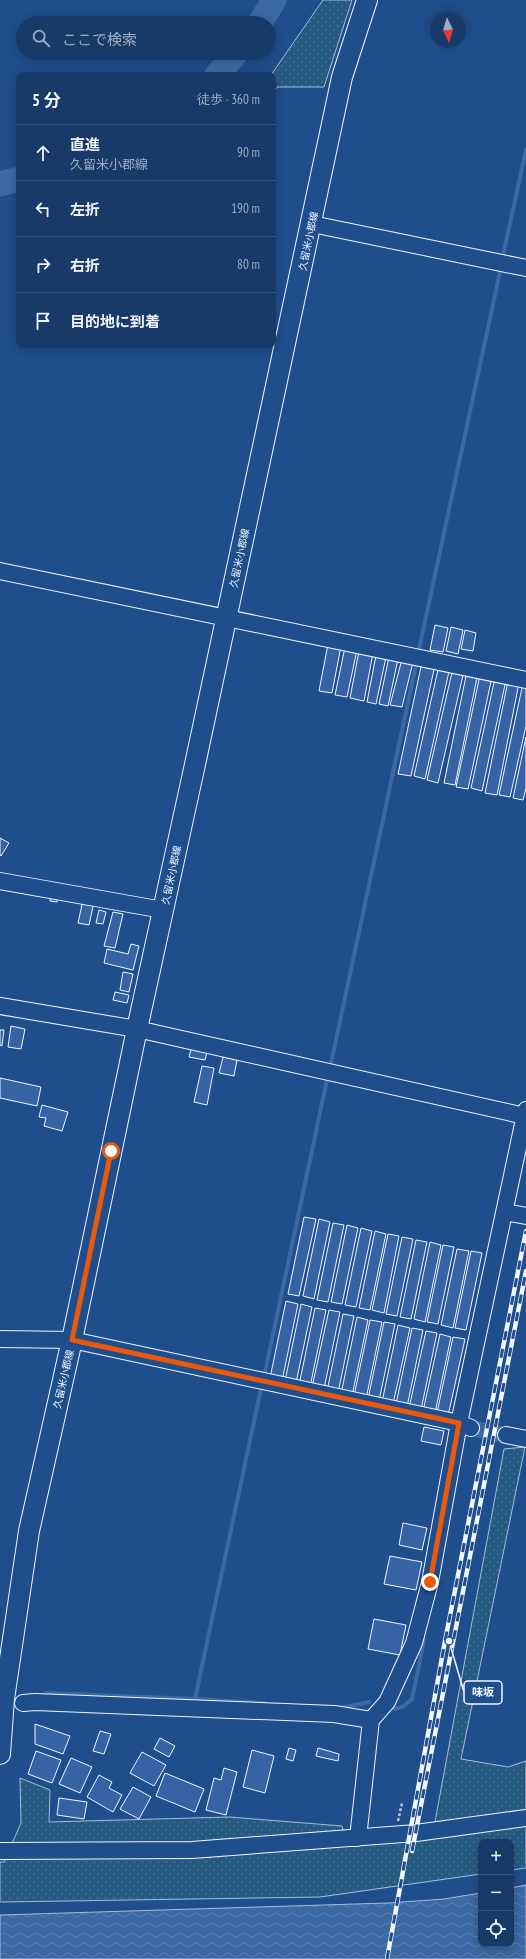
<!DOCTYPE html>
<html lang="ja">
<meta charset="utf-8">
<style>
body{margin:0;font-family:"PT Sans Narrow","Noto Sans JP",sans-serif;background:#20416f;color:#f1f3f6}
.controls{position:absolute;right:12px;bottom:12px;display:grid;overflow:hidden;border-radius:8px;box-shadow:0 2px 10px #0003}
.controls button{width:36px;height:36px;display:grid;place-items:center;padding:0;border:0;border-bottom:1px solid #36547d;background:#173a69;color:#f1f3f6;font:20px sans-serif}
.compass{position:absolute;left:430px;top:12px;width:36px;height:36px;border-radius:50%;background:#173a69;box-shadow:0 2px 10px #0003;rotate:175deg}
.stop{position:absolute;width:12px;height:12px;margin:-9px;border:3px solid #ea580c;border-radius:50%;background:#fff}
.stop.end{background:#ea580c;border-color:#fff;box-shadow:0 1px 4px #0008}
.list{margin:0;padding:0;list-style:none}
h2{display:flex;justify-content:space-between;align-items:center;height:52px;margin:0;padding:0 16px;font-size:17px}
h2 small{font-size:13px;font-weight:400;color:#9eadc0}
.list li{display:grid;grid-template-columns:26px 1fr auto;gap:12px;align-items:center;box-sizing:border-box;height:56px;padding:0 16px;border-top:1px solid #36547d}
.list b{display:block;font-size:15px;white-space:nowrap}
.list p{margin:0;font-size:13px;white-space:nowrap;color:#9eadc0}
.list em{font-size:13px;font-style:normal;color:#9eadc0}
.icon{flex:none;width:22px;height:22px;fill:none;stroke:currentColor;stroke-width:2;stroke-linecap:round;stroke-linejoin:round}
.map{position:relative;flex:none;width:526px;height:1959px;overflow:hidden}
.search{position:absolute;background:#173a69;box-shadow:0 2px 10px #0003;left:16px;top:16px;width:260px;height:44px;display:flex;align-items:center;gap:10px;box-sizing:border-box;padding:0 14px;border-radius:22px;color:#9eadc0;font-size:15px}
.panel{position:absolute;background:#173a69;box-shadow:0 2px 10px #0003;left:16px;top:72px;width:260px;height:276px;border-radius:8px}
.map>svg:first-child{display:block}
.grass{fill:url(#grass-dots);stroke:#a8bbd7}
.water{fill:url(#water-waves);stroke:#a8bbd7}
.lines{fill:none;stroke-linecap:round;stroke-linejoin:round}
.stream{stroke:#3b69a3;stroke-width:4}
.river{stroke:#3b69a3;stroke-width:25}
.building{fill:#3563a3;stroke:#f2f6ff}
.minor-tunnel{stroke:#3f679d;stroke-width:16;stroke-dasharray:16 8;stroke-linecap:butt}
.minor-casing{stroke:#f2f6ff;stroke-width:18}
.major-casing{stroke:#f2f6ff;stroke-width:22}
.path{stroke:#b3c4dc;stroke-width:2.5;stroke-dasharray:3 2;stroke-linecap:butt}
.minor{stroke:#1f4e8c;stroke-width:16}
.major{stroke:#1f4e8c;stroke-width:20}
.rail-casing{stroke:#f2f6ff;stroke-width:4.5}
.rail{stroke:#1f4e8c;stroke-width:3;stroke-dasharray:9;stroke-linecap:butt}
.route{stroke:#ea580c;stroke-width:5}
.labels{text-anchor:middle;stroke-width:3;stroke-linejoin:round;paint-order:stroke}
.street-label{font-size:10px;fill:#f2f6ff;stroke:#1f4e8c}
.leader{fill:none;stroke:#f2f6ff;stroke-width:1.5}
.callout-dot{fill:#f2f6ff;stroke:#1f4e8c;stroke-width:1.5}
.callout{fill:#1f4e8c;stroke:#f2f6ff;stroke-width:1.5}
.callout-label{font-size:11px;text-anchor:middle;font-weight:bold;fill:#f2f6ff}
</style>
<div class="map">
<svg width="526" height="1959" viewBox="0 0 526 1959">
<defs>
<pattern id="grass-dots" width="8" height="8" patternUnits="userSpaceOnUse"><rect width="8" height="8" fill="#245a82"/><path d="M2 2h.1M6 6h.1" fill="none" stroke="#447295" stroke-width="1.8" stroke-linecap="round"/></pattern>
<pattern id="water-waves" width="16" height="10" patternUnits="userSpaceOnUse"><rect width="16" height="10" fill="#3b69a3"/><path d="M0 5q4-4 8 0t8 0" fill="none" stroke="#587fb1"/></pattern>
</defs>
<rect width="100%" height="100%" fill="#1f4e8c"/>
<!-- grass -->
<path class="grass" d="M 323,0 L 352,0 L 324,87 L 278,87 L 273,91 L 273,75 L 271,75 Z
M 525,1447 L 461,1759 L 508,1767 L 526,1761 L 526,1868 L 511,1870 L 511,1842 L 481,1842 L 481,1874 L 320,1897 L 0,1902 L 0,1862 L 4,1862 L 21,1823 L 20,1778 L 50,1790 L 49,1822 L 229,1817 L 342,1826 L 347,1845 L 432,1838 L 504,1449 Z"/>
<!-- water -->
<path class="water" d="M 526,1885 L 526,1959 L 0,1959 L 0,1915 L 388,1903 L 444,1899 L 481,1893 L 481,1944 L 511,1944 L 511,1888 Z"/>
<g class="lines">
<!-- stream -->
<path class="stream" d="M 502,260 L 526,150
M 418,654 L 501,267
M 330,1068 L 417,660
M 264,1377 L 328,1075
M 46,1693 L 195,1699 L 262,1384
M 195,1699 L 264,1703
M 340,1708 L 369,1702
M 395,1709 L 404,1706 L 412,1699 L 424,1641"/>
<!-- river -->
<path class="river" d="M 260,23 L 274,0
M 217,75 L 236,53
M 0,184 L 19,179"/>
</g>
<!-- building -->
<path class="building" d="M 435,625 L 448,628 L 443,652 L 430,650 Z
M 451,627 L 463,630 L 458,654 L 446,651 Z
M 465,630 L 476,633 L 473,651 L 461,649 Z
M 328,644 L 341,646 L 332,693 L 319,691 Z
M 345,647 L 357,650 L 347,697 L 335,695 Z
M 359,651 L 373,653 L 364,701 L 350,698 Z
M 376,655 L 386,657 L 376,704 L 367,702 Z
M 389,657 L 398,659 L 388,706 L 379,704 Z
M 402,659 L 413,662 L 402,707 L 390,705 Z
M 422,662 L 435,665 L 411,776 L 398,774 Z
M 439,665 L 450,667 L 425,779 L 414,776 Z
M 453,668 L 464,671 L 438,783 L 427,780 Z
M 467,671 L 478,673 L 455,785 L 444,783 Z
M 480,675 L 492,677 L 468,789 L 456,787 Z
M 495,678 L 506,680 L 482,791 L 471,788 Z
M 508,681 L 519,683 L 497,795 L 485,793 Z
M 523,683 L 526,684 L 526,726 L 510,797 L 499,795 Z
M 526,737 L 526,788 L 523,800 L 513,798 Z
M 0,838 L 9,843 L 1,856 L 0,855 Z
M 51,895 L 58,896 L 57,902 L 50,901 Z
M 83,900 L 94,902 L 89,925 L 78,923 Z
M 99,910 L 106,912 L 103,924 L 96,923 Z
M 113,912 L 123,914 L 115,948 L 104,946 Z
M 131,944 L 139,946 L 133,970 L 104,963 L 107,949 L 128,954 Z
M 123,972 L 133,974 L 129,992 L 120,990 Z
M 115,992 L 129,995 L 127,1003 L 113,1000 Z
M 11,1026 L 25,1029 L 21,1049 L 8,1047 Z
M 0,1030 L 4,1030 L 2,1046 L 0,1045 Z
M 191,1049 L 207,1052 L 205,1060 L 189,1057 Z
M 223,1057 L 237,1060 L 234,1076 L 219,1073 Z
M 202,1066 L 214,1068 L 207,1105 L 194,1102 Z
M 0,1078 L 41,1087 L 37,1106 L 0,1098 Z
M 42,1105 L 68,1112 L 62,1131 L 44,1126 L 46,1118 L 39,1117 Z
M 304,1217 L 316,1219 L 299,1296 L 288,1294 Z
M 319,1219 L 330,1222 L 314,1299 L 303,1296 Z
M 333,1223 L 344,1225 L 328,1302 L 317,1300 Z
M 347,1225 L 358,1228 L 342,1304 L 331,1302 Z
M 361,1228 L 372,1231 L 356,1307 L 345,1305 Z
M 375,1231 L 386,1234 L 370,1310 L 359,1308 Z
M 388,1234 L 399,1236 L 384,1313 L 372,1310 Z
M 402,1237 L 413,1239 L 397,1316 L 386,1314 Z
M 416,1240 L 427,1242 L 411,1319 L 400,1317 Z
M 430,1242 L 441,1245 L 425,1322 L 414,1319 Z
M 443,1245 L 454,1247 L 438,1324 L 427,1322 Z
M 457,1249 L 469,1251 L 453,1328 L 441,1325 Z
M 471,1251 L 482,1253 L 466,1330 L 455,1328 Z
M 286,1301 L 298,1304 L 282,1381 L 270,1378 Z
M 301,1304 L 312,1307 L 296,1383 L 285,1381 Z
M 315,1308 L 326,1310 L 310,1387 L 299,1385 Z
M 329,1310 L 340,1312 L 324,1389 L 312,1387 Z
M 343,1314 L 354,1316 L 338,1393 L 327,1391 Z
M 357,1317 L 368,1320 L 352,1396 L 341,1394 Z
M 370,1320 L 382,1322 L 366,1399 L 354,1396 Z
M 384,1322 L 395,1324 L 379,1401 L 368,1399 Z
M 398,1325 L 410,1328 L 393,1404 L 382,1402 Z
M 412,1328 L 423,1330 L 407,1407 L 396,1404 Z
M 426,1331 L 437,1333 L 421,1410 L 409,1408 Z
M 440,1334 L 451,1337 L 435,1413 L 423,1411 Z
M 453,1337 L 465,1339 L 448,1416 L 437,1413 Z
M 424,1427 L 444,1431 L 441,1445 L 421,1441 Z
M 403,1523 L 427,1528 L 422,1550 L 399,1545 Z
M 390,1556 L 422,1562 L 416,1590 L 384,1584 Z
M 374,1619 L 406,1625 L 400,1655 L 368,1649 Z
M 35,1724 L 70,1736 L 63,1754 L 35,1744 Z
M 100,1731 L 111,1734 L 104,1754 L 93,1751 Z
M 160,1738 L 175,1746 L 169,1757 L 154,1749 Z
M 289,1748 L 296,1750 L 293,1761 L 286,1759 Z
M 318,1748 L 339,1754 L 338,1761 L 316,1756 Z
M 252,1750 L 274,1756 L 265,1793 L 243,1787 Z
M 36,1751 L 61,1760 L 52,1783 L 28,1774 Z
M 142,1752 L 166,1765 L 154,1786 L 130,1773 Z
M 71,1758 L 92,1767 L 80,1793 L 59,1784 Z
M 224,1768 L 237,1772 L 226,1815 L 206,1810 L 214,1778 L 221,1780 Z
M 165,1773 L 204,1789 L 195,1812 L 156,1796 Z
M 99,1775 L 112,1782 L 109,1788 L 122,1795 L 113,1812 L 87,1797 Z
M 133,1787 L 151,1797 L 139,1819 L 120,1809 Z
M 59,1798 L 87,1802 L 84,1819 L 57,1815 Z"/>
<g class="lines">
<!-- minor-tunnel -->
<path class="minor-tunnel" d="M 471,1428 L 506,1435"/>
<!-- minor casing -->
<g class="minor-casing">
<path id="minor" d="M 312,224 L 526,268
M 0,571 L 526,680
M 0,881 L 163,910
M 0,1006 L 137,1029 L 525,1116
M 505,1212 L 526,1216
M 0,1339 L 72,1340 L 459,1423 L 471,1428
M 506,1435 L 526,1439
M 23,1703 L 35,1702 L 334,1714 L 371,1720 L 387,1702 L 414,1643 L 430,1582 L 459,1423 L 526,1110
M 358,1838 L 371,1720
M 0,1851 L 192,1850 L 416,1833 L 526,1818"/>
</g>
<!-- major casing -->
<g class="major-casing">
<path id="major" d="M 0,1754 L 4,1699 L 29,1531 L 72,1340 L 137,1029 L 194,769 L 342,77 L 367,0"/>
</g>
<!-- path -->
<path class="path" d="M 398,1821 L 402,1803"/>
<!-- minor -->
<use href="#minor" class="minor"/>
<!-- major -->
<use href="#major" class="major"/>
<!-- rail casing -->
<g class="rail-casing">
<path id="rail" d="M 412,1851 L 526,1271
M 387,1959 L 445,1641 L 526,1231"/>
</g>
<!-- rail -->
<use href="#rail" class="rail"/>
</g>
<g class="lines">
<!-- route -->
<path class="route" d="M 111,1151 L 72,1340 L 459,1423 L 430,1582"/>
</g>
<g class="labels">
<!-- street labels -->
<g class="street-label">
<text transform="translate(308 241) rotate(-78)" y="4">久留米小郡線</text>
<text transform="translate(239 558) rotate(-78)" y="4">久留米小郡線</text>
<text transform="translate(171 875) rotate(-78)" y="4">久留米小郡線</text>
<text transform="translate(63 1379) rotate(-77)" y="4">久留米小郡線</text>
</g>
</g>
<!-- callouts -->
<path class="leader" d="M449 1641L464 1692"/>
<circle class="callout-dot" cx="449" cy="1641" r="4"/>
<rect class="callout" x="464" y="1681" width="38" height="23" rx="4"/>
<g class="callout-label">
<text x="483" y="1696">味坂</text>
</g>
</svg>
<div class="controls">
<button>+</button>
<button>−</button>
<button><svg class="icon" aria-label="locate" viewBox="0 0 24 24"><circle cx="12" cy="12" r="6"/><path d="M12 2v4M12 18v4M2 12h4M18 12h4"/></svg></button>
</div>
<svg class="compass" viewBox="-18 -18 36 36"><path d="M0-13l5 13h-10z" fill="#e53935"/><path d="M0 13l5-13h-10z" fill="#9eadc0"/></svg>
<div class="stop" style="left:111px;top:1151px"></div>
<div class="stop end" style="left:430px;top:1582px"></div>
<div class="search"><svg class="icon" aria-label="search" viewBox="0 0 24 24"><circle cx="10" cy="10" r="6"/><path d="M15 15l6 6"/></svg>ここで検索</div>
<section class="panel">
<h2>5 分<small>徒歩 · 360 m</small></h2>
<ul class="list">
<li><svg class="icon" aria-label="ahead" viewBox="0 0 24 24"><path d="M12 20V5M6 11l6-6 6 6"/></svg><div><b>直進</b><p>久留米小郡線</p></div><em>90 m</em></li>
<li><svg class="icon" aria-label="left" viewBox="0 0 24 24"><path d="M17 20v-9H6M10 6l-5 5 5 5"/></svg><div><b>左折</b></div><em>190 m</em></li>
<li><svg class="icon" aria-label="right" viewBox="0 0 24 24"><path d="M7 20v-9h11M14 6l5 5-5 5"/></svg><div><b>右折</b></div><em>80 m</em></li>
<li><svg class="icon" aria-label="arrive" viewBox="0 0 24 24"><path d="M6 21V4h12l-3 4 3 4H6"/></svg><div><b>目的地に到着</b></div></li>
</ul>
</section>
</div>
